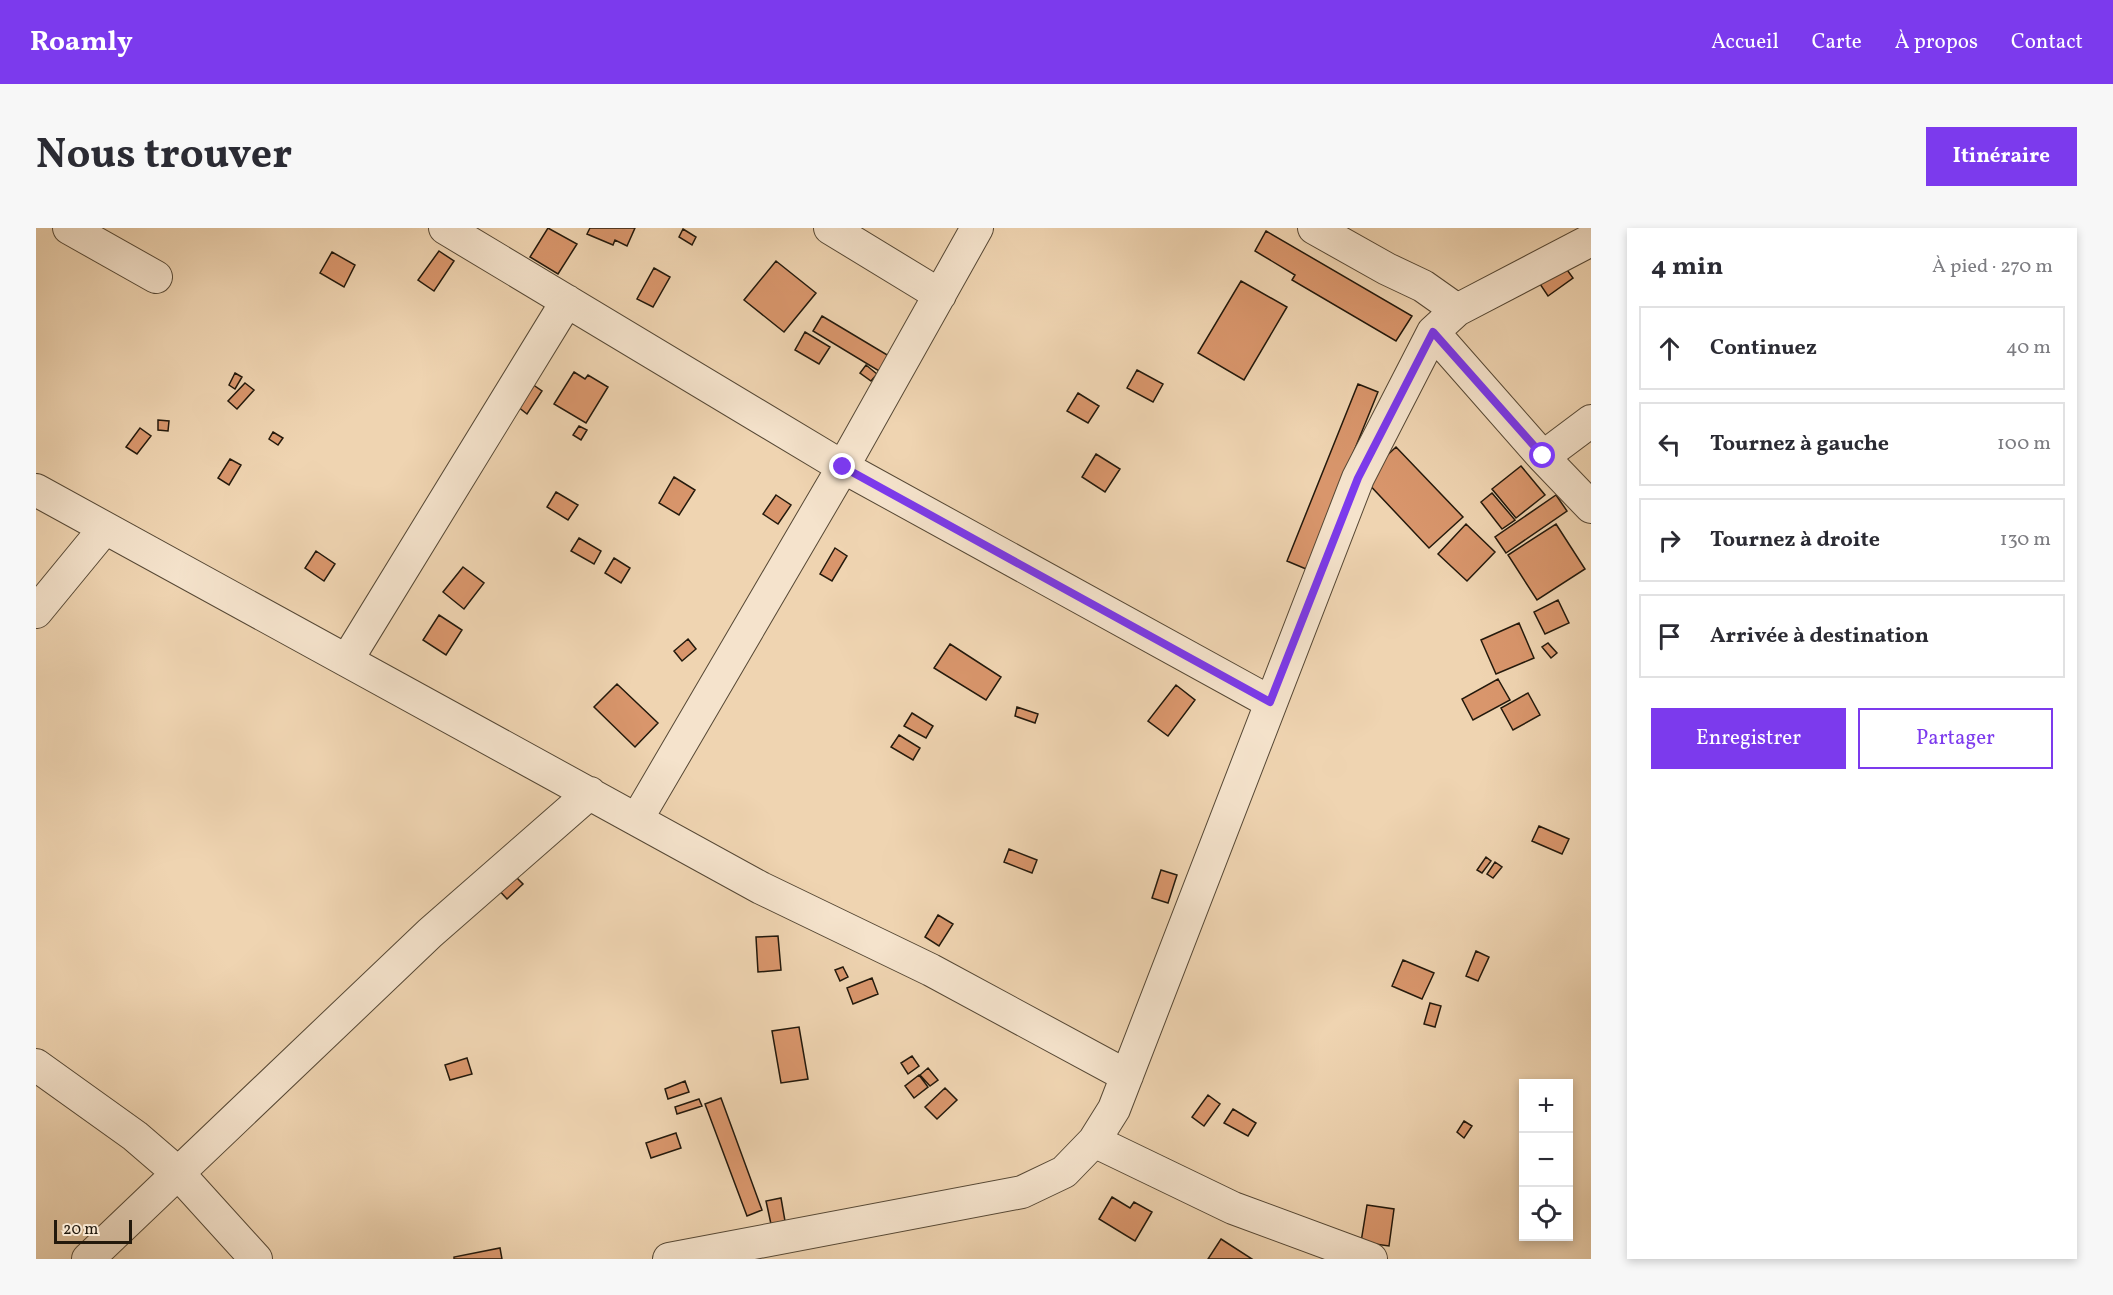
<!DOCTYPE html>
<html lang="fr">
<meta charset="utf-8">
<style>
body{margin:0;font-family:Vollkorn,serif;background:#f7f7f7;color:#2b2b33}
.controls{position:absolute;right:18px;bottom:18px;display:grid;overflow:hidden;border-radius:0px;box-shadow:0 3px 9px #0003}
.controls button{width:54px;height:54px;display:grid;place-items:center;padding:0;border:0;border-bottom:2px solid #e1e1e2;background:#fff;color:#2b2b33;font:30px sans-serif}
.scale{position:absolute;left:18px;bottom:15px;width:78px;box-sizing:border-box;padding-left:6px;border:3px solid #23190c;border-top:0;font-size:16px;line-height:21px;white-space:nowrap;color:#23190c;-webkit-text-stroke:4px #f5e3cc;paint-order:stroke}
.stop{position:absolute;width:18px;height:18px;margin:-14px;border:4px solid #7c3aed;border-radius:50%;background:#fff}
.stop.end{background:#7c3aed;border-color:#fff;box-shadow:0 2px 6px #0008}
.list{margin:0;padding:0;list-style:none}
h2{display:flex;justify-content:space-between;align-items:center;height:78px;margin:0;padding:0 24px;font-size:26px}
h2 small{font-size:20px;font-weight:400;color:#7c7c81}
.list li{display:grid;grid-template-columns:39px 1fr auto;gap:18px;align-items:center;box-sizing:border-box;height:84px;margin:0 12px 12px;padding:0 12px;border:2px solid #e1e1e2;border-radius:0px}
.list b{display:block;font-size:22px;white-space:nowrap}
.list em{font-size:20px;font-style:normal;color:#7c7c81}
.actions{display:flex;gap:12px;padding:18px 24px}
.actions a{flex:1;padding:14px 0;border:2px solid #7c3aed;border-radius:0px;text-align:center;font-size:21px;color:#7c3aed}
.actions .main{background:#7c3aed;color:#fff}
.icon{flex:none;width:33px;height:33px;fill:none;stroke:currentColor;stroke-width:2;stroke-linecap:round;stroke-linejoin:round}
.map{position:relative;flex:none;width:1555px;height:1031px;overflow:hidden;border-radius:0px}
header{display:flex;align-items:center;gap:36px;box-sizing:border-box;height:84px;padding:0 30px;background:#7c3aed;color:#fff}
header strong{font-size:28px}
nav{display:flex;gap:33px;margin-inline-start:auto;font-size:21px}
.intro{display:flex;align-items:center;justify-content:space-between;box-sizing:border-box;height:144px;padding:0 36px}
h1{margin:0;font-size:42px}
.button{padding:15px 27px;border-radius:0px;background:#7c3aed;color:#fff;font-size:21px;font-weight:700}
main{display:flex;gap:36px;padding:0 36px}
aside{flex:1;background:#fff;border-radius:0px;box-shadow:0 3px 9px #0003}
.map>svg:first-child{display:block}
.building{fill:#d9966c;stroke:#23190c;stroke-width:1.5}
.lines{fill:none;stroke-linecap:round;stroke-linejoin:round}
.minor-casing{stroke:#564835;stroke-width:34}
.minor{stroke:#f5e3cc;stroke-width:32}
.route{stroke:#7c3aed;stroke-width:8}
</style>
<header>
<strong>Roamly</strong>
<nav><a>Accueil</a><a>Carte</a><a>À propos</a><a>Contact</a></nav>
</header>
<div class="intro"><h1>Nous trouver</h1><a class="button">Itinéraire</a></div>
<main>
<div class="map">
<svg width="1555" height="1031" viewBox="0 0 1555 1031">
<rect width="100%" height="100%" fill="#efd4b1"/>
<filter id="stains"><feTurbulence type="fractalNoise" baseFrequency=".00333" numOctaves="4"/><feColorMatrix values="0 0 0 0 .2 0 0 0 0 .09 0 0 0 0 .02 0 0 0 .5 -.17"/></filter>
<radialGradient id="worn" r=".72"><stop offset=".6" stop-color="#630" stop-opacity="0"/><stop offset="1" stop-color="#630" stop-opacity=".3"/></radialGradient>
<!-- building -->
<path class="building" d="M 512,0 L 541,16 L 522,46 L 494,29 Z
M 554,0 L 599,0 L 591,18 L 579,12 L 577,17 L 551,6 Z
M 647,1 L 660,9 L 656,17 L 643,9 Z
M 1230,3 L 1376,88 L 1360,113 L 1256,52 L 1259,47 L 1219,23 Z
M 403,23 L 418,33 L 398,63 L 382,52 Z
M 296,24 L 319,37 L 308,59 L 284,45 Z
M 740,33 L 780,65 L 748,104 L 708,72 Z
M 1529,39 L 1537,50 L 1512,68 L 1504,56 Z
M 618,40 L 634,49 L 617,79 L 601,71 Z
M 1205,53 L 1251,79 L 1208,152 L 1162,125 Z
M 786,88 L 858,131 L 848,146 L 777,103 Z
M 769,104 L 794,119 L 783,136 L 759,122 Z
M 830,137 L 841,146 L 835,153 L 824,145 Z
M 1101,142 L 1127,156 L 1117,174 L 1091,160 Z
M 538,144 L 549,151 L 552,147 L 572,159 L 550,195 L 518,176 Z
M 199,145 L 206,149 L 199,161 L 193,157 Z
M 209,155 L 218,162 L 201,181 L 192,173 Z
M 496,156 L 506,163 L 491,186 L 481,178 Z
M 1322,156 L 1342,164 L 1270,341 L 1251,333 Z
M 1042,165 L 1063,178 L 1052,195 L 1031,183 Z
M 122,192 L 133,193 L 132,203 L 122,202 Z
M 543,198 L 551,202 L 545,212 L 537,207 Z
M 104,200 L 115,208 L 101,226 L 90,219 Z
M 237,204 L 247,210 L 242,217 L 233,211 Z
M 1360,219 L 1427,289 L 1393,320 L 1327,250 Z
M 1060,226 L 1084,241 L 1069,264 L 1046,249 Z
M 194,231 L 205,237 L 193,257 L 182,250 Z
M 1485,238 L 1509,267 L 1480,290 L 1456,261 Z
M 638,249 L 659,262 L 643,287 L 623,275 Z
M 520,264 L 542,277 L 532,292 L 511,279 Z
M 1456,265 L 1479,292 L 1466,301 L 1445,274 Z
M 740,267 L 755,277 L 742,296 L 727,286 Z
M 1520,267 L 1531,283 L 1470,325 L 1459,309 Z
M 1430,296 L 1459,324 L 1431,353 L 1402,326 Z
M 1520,296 L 1549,341 L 1501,372 L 1472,327 Z
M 543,310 L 565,323 L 558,336 L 535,323 Z
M 799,320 L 811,328 L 796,353 L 784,346 Z
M 280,323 L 299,336 L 288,353 L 269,340 Z
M 578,330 L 594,340 L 585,355 L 569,345 Z
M 427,339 L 448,355 L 428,381 L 407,364 Z
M 1522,372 L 1533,395 L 1509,406 L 1498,384 Z
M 403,387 L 426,402 L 410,427 L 387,412 Z
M 1483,395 L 1498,430 L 1460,446 L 1445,412 Z
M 652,411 L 660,421 L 646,433 L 638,423 Z
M 1512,415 L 1521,425 L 1515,430 L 1506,419 Z
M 914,416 L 965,449 L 950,472 L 898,440 Z
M 1462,451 L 1474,472 L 1437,492 L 1426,471 Z
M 581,456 L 622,495 L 599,519 L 558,479 Z
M 1140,457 L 1159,472 L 1132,508 L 1112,493 Z
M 1492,465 L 1504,487 L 1477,502 L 1465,480 Z
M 981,479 L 1002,486 L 999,495 L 979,488 Z
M 876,485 L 897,498 L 890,510 L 868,498 Z
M 863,507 L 884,520 L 877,532 L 855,519 Z
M 1503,598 L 1533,611 L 1526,626 L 1496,613 Z
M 973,621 L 1001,632 L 996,645 L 968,634 Z
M 1450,629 L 1455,633 L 1446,645 L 1441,642 Z
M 1459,634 L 1466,639 L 1457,650 L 1451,646 Z
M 1125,642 L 1141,647 L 1132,675 L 1116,670 Z
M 477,646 L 487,656 L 471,671 L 461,660 Z
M 902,687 L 917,696 L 903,718 L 889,709 Z
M 742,708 L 745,742 L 722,744 L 720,709 Z
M 1440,723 L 1453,729 L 1442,753 L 1430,748 Z
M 1367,732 L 1398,745 L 1386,771 L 1356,758 Z
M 807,739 L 812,749 L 804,753 L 799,742 Z
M 836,750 L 842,766 L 817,776 L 811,760 Z
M 1394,775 L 1405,778 L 1399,799 L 1388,796 Z
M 763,799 L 772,851 L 745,855 L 736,803 Z
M 876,828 L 883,838 L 872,846 L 865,835 Z
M 431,830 L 436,846 L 414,852 L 409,837 Z
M 892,840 L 902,852 L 894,858 L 884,847 Z
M 883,847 L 892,859 L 878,870 L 869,858 Z
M 649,853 L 653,864 L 632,871 L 629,861 Z
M 909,860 L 921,872 L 901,891 L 889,879 Z
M 1172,867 L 1184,876 L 1168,898 L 1156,889 Z
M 685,870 L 726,982 L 711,988 L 669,876 Z
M 663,871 L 666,878 L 641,886 L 639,879 Z
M 1197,881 L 1220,895 L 1212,908 L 1188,895 Z
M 1428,893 L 1436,898 L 1428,910 L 1421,904 Z
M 640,905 L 645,920 L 615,930 L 610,915 Z
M 1076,969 L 1094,980 L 1098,974 L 1116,984 L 1099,1013 L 1063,991 Z
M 745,970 L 749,993 L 735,996 L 730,973 Z
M 1331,977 L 1358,981 L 1353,1018 L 1325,1014 Z
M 1185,1011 L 1216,1031 L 1172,1031 Z
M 464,1020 L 466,1031 L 418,1031 L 418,1029 Z"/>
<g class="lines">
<!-- minor casing -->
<g class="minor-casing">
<path id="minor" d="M 33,0 L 120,49
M 409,0 L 807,239 L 1234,474
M 794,0 L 904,67
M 1278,0 L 1351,41 L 1387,58 L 1421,82
M 1397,104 L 1507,229 L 1555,279
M 1507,229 L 1555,193
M 0,262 L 725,660 L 895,742 L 1091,848
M 0,384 L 69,300
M 311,432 L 531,73
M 601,591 L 807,239 L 941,0
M 0,837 L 99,908 L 142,945 L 220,1031
M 1058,913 L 1197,980 L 1335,1031
M 52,1031 L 394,705 L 554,565
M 633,1031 L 986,964 L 1028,944 L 1058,913 L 1078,881 L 1322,250 L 1397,104 L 1421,82 L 1555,12"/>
</g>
<!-- minor -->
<use href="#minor" class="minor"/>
</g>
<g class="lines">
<!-- route -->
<path class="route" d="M 807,239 L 1234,474 L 1322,250 L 1397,104 L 1507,228"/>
</g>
<rect width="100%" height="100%" filter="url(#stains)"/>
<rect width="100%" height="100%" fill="url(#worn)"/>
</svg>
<div class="controls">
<button>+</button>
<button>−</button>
<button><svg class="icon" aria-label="locate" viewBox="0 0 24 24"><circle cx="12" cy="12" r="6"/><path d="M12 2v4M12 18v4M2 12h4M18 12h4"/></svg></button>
</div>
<div class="scale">20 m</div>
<div class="stop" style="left:1507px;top:228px"></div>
<div class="stop end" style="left:807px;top:239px"></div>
</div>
<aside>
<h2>4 min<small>À pied · 270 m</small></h2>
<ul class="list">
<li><svg class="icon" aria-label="ahead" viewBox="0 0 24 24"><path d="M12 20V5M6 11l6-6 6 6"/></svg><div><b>Continuez</b></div><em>40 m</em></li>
<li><svg class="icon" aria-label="left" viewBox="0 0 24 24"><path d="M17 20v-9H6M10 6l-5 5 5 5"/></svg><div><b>Tournez à gauche</b></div><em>100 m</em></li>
<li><svg class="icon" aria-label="right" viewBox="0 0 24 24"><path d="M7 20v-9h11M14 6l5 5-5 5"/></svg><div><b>Tournez à droite</b></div><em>130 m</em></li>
<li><svg class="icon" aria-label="arrive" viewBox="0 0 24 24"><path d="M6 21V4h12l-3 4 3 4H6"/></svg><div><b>Arrivée à destination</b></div></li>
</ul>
<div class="actions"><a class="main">Enregistrer</a><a>Partager</a></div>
</aside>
</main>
